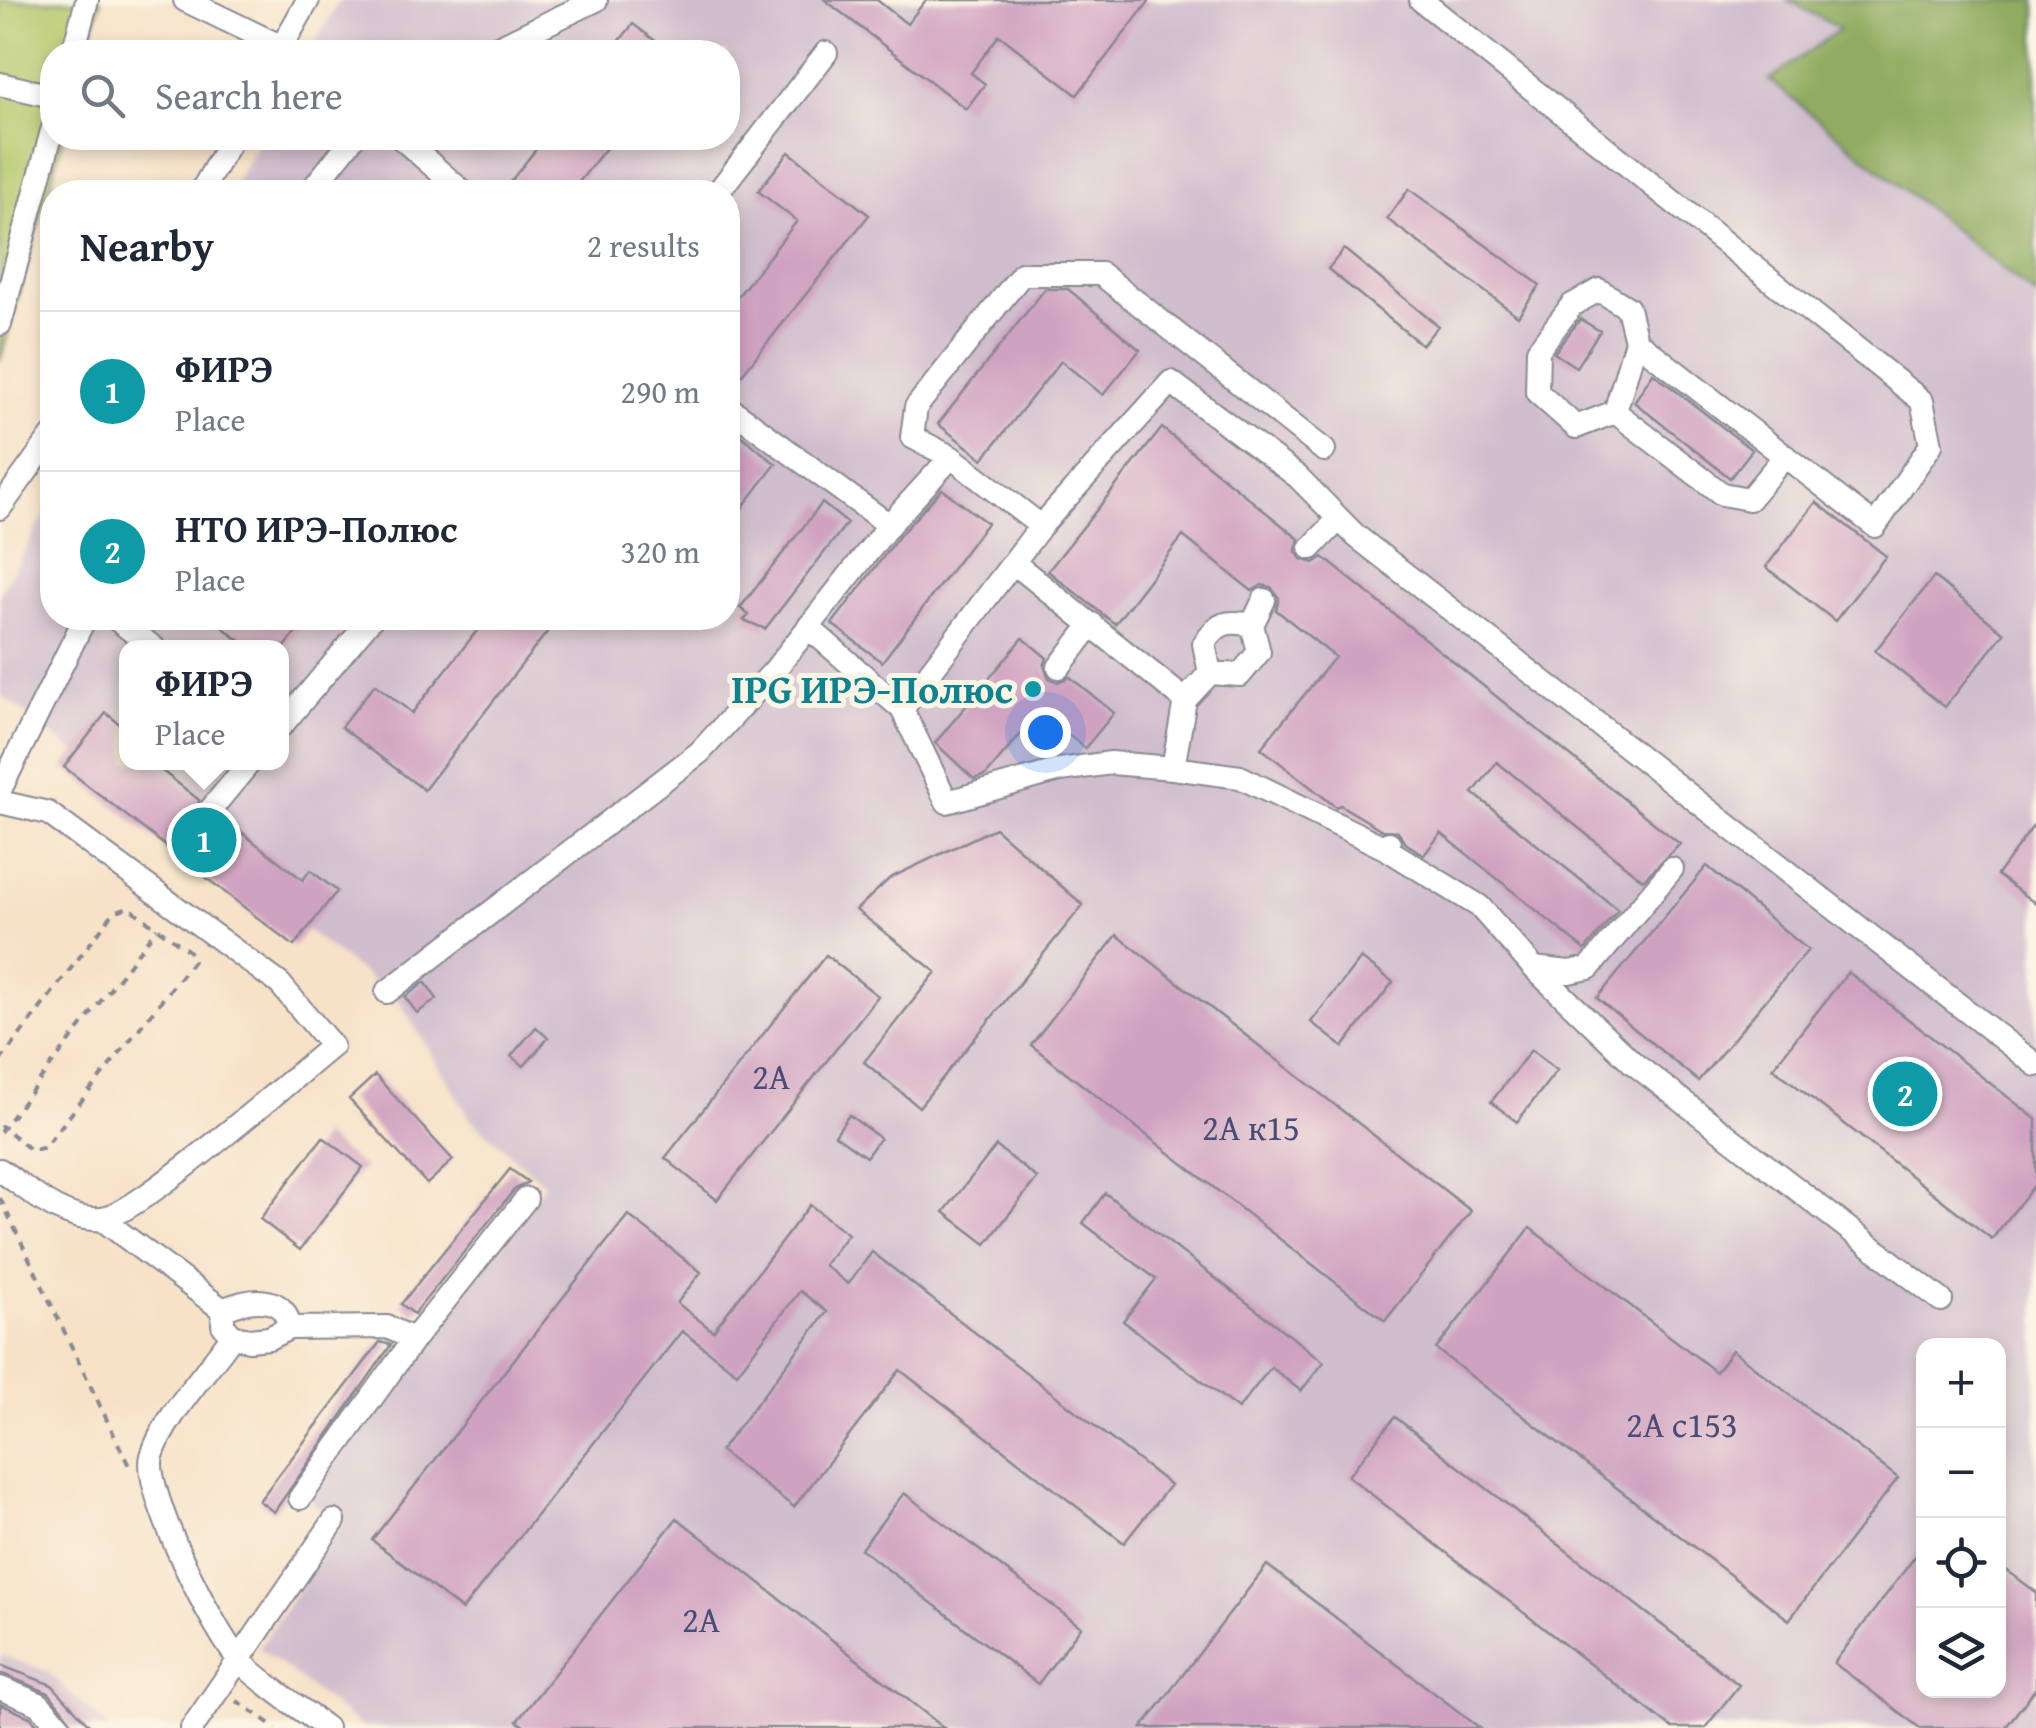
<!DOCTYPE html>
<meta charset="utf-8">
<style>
body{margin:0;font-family:"Gentium Book Plus",serif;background:#f2f2f3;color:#1f2937}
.controls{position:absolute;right:30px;bottom:30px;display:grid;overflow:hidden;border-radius:20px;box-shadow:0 5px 15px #0003}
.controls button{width:90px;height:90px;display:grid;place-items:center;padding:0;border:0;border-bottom:2px solid #e0e1e3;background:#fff;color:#1f2937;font:50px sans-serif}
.you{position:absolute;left:1045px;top:732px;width:35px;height:35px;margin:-25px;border:8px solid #fff;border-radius:50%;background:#1a73e8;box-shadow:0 0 0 15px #1a73e833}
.badge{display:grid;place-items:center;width:65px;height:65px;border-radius:50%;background:#0b8043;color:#fff;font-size:32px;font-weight:700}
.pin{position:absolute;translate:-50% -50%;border:5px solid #fff;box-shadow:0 2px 10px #0006}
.popup{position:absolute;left:119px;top:640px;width:170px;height:130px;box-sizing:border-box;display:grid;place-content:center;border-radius:20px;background:#fff;filter:drop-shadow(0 2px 8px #0005);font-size:32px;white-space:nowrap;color:#747a83}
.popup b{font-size:38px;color:#1f2937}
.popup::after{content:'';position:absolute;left:50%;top:100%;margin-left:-20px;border:20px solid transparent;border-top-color:#fff}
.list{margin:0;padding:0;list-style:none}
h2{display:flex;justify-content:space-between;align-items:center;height:130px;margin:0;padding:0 40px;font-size:42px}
h2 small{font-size:32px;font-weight:400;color:#747a83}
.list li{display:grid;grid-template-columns:65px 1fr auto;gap:30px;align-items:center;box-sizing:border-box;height:160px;padding:0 40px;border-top:2px solid #e0e1e3}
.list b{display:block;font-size:38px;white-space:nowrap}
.list p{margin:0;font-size:32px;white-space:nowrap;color:#747a83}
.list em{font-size:32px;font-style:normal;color:#747a83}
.icon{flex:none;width:55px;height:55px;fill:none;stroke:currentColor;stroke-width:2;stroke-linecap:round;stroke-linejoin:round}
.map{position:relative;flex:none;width:2036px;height:1728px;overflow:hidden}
.search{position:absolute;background:#fff;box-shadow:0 5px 15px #0003;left:40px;top:40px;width:700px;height:110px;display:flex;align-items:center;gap:25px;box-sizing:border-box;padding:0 35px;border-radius:40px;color:#747a83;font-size:38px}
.panel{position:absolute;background:#fff;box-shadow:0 5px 15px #0003;left:40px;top:180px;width:700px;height:450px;border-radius:40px}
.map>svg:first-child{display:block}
.industrial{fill:#d0bdcd;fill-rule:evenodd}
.green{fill:#b5c86c;stroke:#687c65;stroke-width:2.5}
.forest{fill:#90ac60;stroke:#566e5f;stroke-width:2.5}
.building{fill:#d0a2c1}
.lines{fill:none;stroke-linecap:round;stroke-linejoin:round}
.minor-casing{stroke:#898893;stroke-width:26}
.path{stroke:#898893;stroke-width:4;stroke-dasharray:8 8;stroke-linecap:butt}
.minor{stroke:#fff;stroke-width:22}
.culture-dot{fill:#0f9aa8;stroke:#fcf5e5;stroke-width:4}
.labels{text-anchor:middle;stroke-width:10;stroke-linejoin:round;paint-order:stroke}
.number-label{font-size:35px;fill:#484c77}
.culture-label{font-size:40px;font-weight:bold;fill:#0d838f;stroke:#fcf5e5;text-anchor:end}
</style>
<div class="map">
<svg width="2036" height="1728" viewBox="0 0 2036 1728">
<rect width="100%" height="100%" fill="#fcf5e5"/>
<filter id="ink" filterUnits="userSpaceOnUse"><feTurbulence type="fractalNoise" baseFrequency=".01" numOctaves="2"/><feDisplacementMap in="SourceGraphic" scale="20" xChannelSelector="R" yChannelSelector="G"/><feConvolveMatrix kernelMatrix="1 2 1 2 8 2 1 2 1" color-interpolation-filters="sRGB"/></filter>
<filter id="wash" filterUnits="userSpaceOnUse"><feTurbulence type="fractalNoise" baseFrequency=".0048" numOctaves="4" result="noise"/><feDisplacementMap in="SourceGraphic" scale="40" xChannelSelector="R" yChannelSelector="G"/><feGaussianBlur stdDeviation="2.25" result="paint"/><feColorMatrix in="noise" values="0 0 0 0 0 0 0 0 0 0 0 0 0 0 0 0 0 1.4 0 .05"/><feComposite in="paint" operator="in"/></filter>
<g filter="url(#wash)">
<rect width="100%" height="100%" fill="#f7e2c8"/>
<!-- industrial -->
<path class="industrial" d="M 340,0 L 2036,0 L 2036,1728 L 363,1728 L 259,1648 L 343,1523 L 308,1499 L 545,1184 L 471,1119 L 400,1002 L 0,694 L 0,594 L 52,502 L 52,618 L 728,618 L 728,192 L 230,192 L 261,138 L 728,138 L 728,52 L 310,52 ZM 126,648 L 282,648 L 282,762 L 126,762 ZM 1924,1346 L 1998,1346 L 1998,1690 L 1924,1690 Z
M 0,1655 L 46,1671 L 108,1728 L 0,1728 Z"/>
<!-- green -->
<path class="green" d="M 0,0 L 101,0 L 86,52 L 52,52 L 52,138 L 63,138 L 0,361 Z"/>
<!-- forest -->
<path class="forest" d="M 1788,0 L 2036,0 L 2036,296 L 1769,80 L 1840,29 Z"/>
<g id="blocks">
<!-- building -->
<path class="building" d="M 825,0 L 877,0 L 907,24 L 926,0 L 1150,0 L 1077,95 L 999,35 L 971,73 L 985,84 L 966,109 Z
M 633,24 L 670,52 L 611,52 Z
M 545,138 L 614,138 L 571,192 L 502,192 Z
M 789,152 L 869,215 L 728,392 L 728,309 L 797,221 L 758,191 Z
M 1409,189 L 1540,285 L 1518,316 L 1387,219 Z
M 1344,249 L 1438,326 L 1422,345 L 1328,269 Z
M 1045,289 L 1068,289 L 1140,350 L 1103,395 L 1061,361 L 983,459 L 938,424 Z
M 1580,319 L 1600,331 L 1576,367 L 1554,353 Z
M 1653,373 L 1752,450 L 1730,478 L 1634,402 Z
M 728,425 L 776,464 L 728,526 Z
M 1162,428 L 1299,539 L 1296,551 L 1301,559 L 1314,563 L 1323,557 L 1680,844 L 1643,880 L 1497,762 L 1473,793 L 1618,910 L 1585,950 L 1441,833 L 1424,855 L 1404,842 L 1398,831 L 1382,830 L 1340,805 L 1336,807 L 1261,748 L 1335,657 L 1276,610 L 1279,598 L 1271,587 L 1262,585 L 1252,591 L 1183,536 L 1115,624 L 1048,571 Z
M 942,489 L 987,523 L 882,662 L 832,624 L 900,535 Z
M 1816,502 L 1886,556 L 1835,621 L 1766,567 Z
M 822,503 L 847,523 L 765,629 L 744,620 L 749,615 L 740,608 Z
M 1934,577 L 2004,633 L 1945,707 L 1875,651 Z
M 211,618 L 290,618 L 301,626 L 284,648 L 249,648 Z
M 487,618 L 558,618 L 424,790 L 341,727 L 375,684 L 412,713 Z
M 1023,638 L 1047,658 L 1044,666 L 1049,678 L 1058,682 L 1070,677 L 1114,713 L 1085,748 L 1040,711 L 986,775 L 974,779 L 935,743 Z
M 106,713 L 126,729 L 126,762 L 151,762 L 199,800 L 197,813 L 202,821 L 215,823 L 223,818 L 303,880 L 310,870 L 337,891 L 294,946 L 64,767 Z
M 2036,822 L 2036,904 L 1997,875 Z
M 995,828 L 1083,905 L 919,1107 L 864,1062 L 936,972 L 856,910 L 890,878 Z
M 1707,866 L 1808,950 L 1698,1081 L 1597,998 Z
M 1117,935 L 1471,1211 L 1385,1321 L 1031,1045 Z
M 826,955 L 878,996 L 717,1200 L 665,1158 Z
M 1361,958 L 1393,982 L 1343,1047 L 1311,1022 Z
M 1848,972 L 2036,1119 L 2036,1183 L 1992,1239 L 1773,1068 Z
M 425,982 L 437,999 L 417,1013 L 405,997 Z
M 536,1027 L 548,1038 L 524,1066 L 511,1056 Z
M 1531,1050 L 1557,1070 L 1517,1122 L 1491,1102 Z
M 375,1075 L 453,1160 L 427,1184 L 349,1099 Z
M 849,1115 L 880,1138 L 866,1157 L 835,1135 Z
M 323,1137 L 363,1167 L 300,1250 L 260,1219 Z
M 996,1146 L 1037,1178 L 986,1244 L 944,1212 Z
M 510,1169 L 528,1182 L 514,1190 L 414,1314 L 401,1304 Z
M 1105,1193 L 1324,1362 L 1301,1391 L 1271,1367 L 1238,1409 L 1123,1321 L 1156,1279 L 1083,1223 Z
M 810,1205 L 848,1234 L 824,1265 L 848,1284 L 872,1252 L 1170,1485 L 1124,1543 L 900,1370 L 794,1507 L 720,1451 L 827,1312 L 800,1291 L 737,1373 L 682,1331 L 462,1610 L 372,1540 L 628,1215 L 701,1272 L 677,1303 L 713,1331 Z
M 1530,1228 L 1716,1372 L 1732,1350 L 1898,1478 L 1789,1620 L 1436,1349 Z
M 380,1342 L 391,1345 L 274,1512 L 259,1501 Z
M 1395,1417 L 1739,1685 L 1705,1728 L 1672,1728 L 1348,1476 Z
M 904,1493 L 1081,1627 L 1038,1684 L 861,1549 Z
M 677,1518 L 944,1728 L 526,1728 L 517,1721 Z
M 1924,1545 L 1924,1690 L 1998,1690 L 1998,1564 L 2036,1592 L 2036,1688 L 2005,1728 L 1920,1728 L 1834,1663 Z
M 1267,1565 L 1480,1728 L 1142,1728 Z
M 0,1665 L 52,1685 L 92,1728 L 76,1728 L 49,1693 L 0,1673 Z
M 0,1704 L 30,1717 L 41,1728 L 0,1728 Z"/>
</g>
</g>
<g filter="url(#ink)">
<use href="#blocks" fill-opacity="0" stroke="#898893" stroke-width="2.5"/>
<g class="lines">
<!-- minor casing -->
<g class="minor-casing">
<path id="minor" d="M 185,0 L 282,47
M 1421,0 L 1922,401 L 1931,445 L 1875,526 L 1636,341 L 1628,308 L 1599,290 L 1572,305 L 1538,350 L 1537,392 L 1576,427 L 1615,412 L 1722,494 L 1749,499 L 1785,456
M 73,52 L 87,0
M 279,52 L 308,0
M 488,52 L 596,0
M 0,84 L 52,96
M 401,138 L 463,192
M 201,192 L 232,138
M 310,192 L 353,138
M 718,192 L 826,53
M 0,324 L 52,131
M 728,407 L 889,525 L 951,457 L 1041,526
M 1615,412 L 1636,341
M 951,457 L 912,437 L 916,407 L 1022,274 L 1101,274 L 1324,450
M 0,508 L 52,436
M 1311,548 L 1339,519
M 1014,563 L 1185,700
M 1264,600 L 1252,625 L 1259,652 L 1240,675 L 1210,673 L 1185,700 L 1173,768 L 1240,777 L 1385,848 L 1389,843
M 115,618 L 154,648
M 808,627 L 902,709 L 947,802 L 1060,770 L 1111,763 L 1173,768
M 1059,667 L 1092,624
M 1210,673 L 1204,644 C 1217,622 1228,620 1252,625
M 902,709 L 1041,526 L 1171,382 L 1298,477 L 1356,536 L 2036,1065
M 282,725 L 372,618
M 0,790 L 85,618
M 0,802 L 48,813 L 280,984 L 332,1046 C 296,1075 135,1217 101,1219 C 63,1222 29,1190 0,1170
M 211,809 L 250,762
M 1385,848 L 1479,906 L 1534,968 L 1569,972 L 1589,968 L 1672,869
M 1534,968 L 1633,1063 L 1941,1300
M 387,992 L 700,752 L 774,671 L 889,525
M 103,1220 L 223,1310
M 223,1310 L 223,1325 L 232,1336 L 249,1340 L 269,1338 L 289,1328 L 387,1327 L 414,1339 L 526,1199
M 223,1310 C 247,1299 286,1292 289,1328
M 232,1336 C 209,1370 163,1418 152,1456 C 142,1489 216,1638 242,1663 C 267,1687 299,1707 326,1728
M 300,1498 L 414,1339
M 0,1688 L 39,1704 L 61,1728
M 192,1728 L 334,1521"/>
</g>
<!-- path -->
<path class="path" d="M 0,1061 L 114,912 L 128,907 L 189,951 L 193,961 L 44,1148 L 31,1150 L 0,1125
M 0,1132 L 157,928
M 0,1198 L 130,1468
M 237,1701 L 277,1728"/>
<!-- minor -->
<use href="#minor" class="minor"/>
</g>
</g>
<!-- markers -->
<circle class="culture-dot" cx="1033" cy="689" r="10"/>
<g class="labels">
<!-- number labels -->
<g class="number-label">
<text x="771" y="1089">2А</text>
<text x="1251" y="1140">2А к15</text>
<text x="1682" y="1437">2А с153</text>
<text x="701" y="1632">2А</text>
</g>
<!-- culture labels -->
<g class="culture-label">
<text x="1013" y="703">IPG ИРЭ-Полюс</text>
</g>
</g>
</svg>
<div class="controls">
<button>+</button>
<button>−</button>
<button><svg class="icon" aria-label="locate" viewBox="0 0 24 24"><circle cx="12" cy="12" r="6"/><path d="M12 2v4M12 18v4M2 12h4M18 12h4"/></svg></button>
<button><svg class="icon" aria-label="layers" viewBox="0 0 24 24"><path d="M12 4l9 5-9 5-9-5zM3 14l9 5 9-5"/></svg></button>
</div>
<div class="you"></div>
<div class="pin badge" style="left:204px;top:840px;background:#0f9aa8">1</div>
<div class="popup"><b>ФИРЭ</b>Place</div>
<div class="pin badge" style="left:1905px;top:1094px;background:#0f9aa8">2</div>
<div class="search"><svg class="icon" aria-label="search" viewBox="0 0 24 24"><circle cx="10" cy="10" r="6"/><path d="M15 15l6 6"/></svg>Search here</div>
<section class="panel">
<h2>Nearby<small>2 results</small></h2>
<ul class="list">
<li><span class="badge" style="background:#0f9aa8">1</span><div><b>ФИРЭ</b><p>Place</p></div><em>290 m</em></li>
<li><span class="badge" style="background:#0f9aa8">2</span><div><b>НТО ИРЭ-Полюс</b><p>Place</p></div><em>320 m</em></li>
</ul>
</section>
</div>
